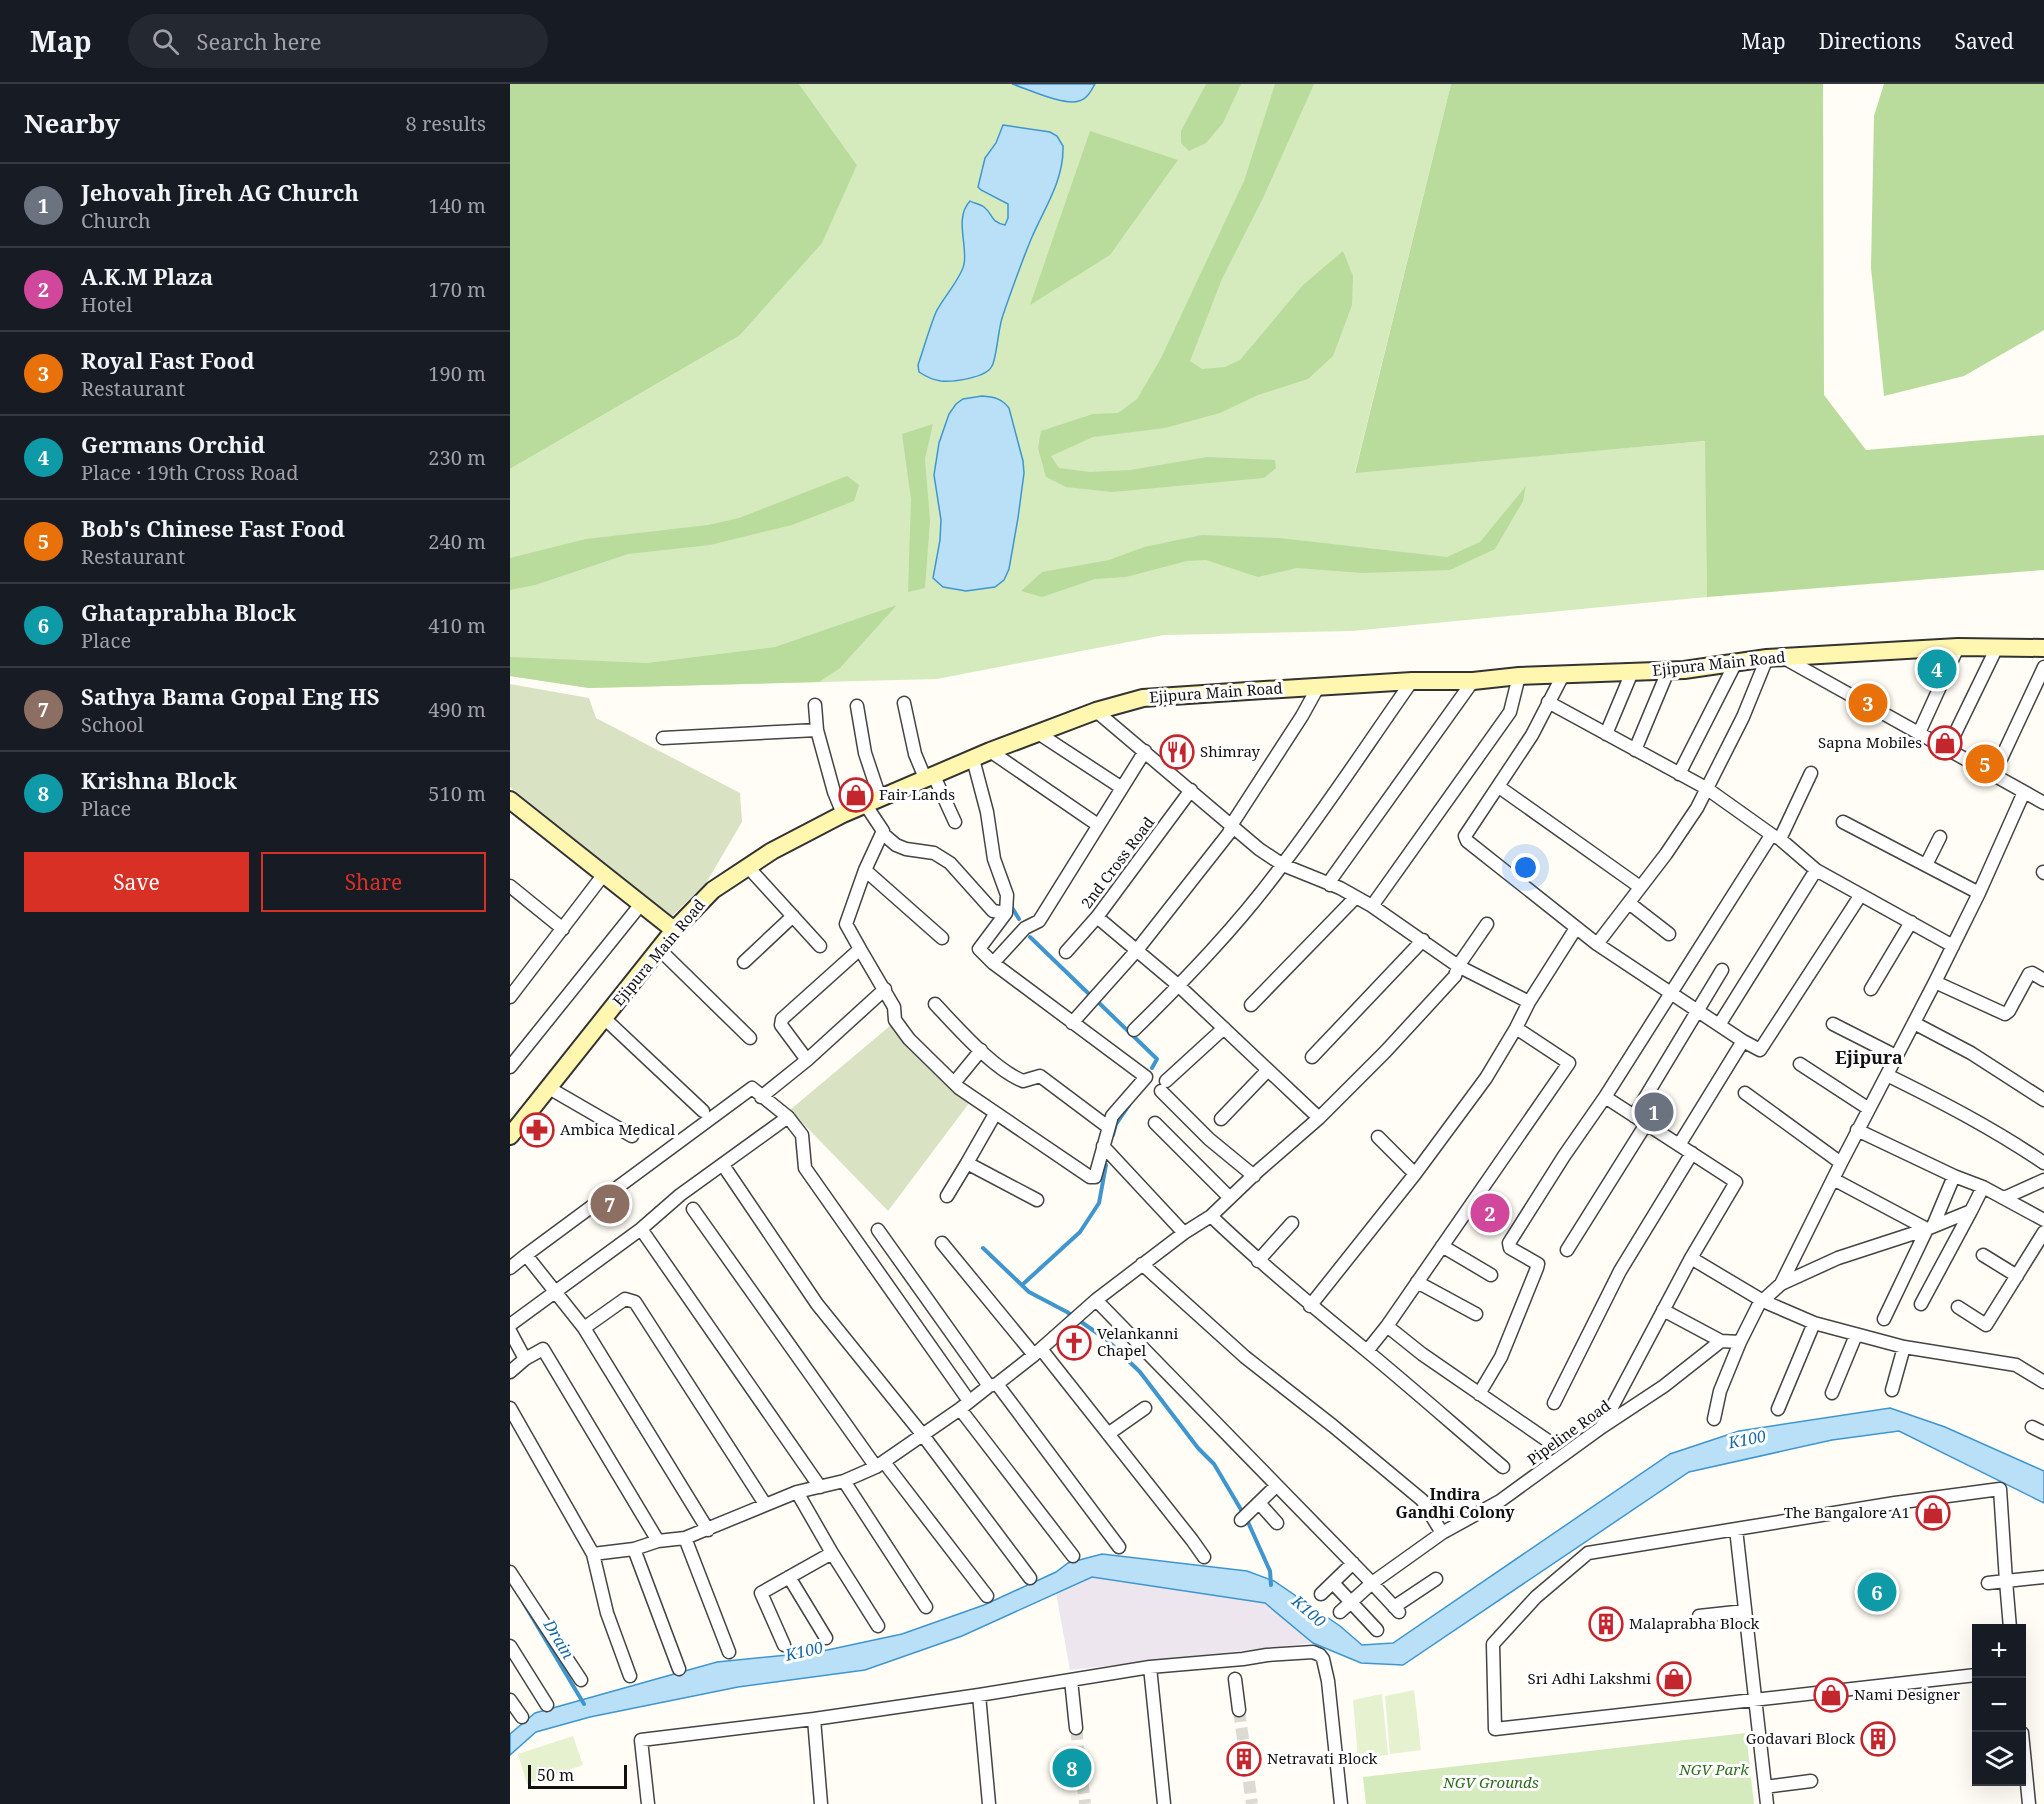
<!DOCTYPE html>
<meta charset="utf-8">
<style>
body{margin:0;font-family:"Noto Serif",serif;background:#242831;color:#f1f3f6}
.controls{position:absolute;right:18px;bottom:18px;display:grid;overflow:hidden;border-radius:0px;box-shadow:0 6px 24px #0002}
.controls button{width:54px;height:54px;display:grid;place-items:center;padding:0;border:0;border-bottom:2px solid #363941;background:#171b24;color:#f1f3f6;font:30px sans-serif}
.scale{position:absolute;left:18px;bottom:15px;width:99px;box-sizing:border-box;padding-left:6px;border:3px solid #111;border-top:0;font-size:16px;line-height:21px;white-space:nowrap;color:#111;-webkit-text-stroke:4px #fff;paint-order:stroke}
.you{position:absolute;left:1016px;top:784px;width:21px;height:21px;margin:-15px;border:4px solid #fff;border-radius:50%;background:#1a73e8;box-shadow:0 0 0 9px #1a73e833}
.badge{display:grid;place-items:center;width:39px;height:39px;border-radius:50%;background:#d93025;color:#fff;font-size:20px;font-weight:700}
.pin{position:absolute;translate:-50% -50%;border:3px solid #fff;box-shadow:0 2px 6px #0006}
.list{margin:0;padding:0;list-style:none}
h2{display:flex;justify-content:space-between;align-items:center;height:78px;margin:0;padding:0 24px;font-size:26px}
h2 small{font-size:20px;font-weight:400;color:#9ea1a6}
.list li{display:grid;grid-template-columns:39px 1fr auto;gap:18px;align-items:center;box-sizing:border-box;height:84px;padding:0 24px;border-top:2px solid #363941}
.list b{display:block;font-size:22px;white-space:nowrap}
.list p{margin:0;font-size:20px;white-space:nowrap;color:#9ea1a6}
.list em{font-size:20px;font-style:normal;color:#9ea1a6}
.actions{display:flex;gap:12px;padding:18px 24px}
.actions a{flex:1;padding:14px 0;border:2px solid #d93025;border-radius:0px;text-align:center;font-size:21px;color:#d93025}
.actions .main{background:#d93025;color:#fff}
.icon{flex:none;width:33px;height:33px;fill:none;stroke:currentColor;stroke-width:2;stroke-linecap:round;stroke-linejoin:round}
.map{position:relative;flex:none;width:1534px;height:1720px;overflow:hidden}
header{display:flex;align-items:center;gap:36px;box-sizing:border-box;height:84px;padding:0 30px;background:#171b24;border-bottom:2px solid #363941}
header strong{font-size:28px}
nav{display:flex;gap:33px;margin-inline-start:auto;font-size:21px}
.search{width:420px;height:54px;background:#242831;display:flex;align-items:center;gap:15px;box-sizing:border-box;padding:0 21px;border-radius:33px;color:#9ea1a6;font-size:22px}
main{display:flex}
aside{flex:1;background:#171b24}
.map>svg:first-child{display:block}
.industrial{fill:#eee6ef}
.green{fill:#d5ebbd}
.forest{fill:#b9dc9c}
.cemetery{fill:#d9e3c4}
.pitch{fill:#e6f2cf}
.water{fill:#b9e0f7;stroke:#3f96cf;stroke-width:1.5}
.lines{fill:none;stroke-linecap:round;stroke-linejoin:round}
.stream{stroke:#3f96cf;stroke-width:4}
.street-tunnel{stroke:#dbdad3;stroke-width:12;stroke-dasharray:12 6;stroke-linecap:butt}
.street-casing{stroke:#444;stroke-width:15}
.secondary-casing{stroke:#333;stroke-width:20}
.street{stroke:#fff;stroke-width:12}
.secondary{stroke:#fff6b0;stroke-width:16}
.labels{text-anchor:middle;stroke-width:6;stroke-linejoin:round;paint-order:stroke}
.street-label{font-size:15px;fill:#111;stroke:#fff}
.poi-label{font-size:15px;fill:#111;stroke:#fff;text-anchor:start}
.park-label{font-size:15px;font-style:italic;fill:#2f6b1f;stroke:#fff}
.water-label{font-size:16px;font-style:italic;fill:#1768a6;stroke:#fff}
.neighbourhood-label{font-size:16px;font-weight:bold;fill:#111;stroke:#fff}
.quarter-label{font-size:18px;font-weight:bold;fill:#111;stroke:#fff}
</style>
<header>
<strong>Map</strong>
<div class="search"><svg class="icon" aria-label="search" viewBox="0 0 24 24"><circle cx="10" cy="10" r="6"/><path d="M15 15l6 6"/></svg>Search here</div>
<nav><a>Map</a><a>Directions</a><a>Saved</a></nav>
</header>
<main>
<aside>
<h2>Nearby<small>8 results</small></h2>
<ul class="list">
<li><span class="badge" style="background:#6b7280">1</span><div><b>Jehovah Jireh AG Church</b><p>Church</p></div><em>140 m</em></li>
<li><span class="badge" style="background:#d1479c">2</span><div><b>A.K.M Plaza</b><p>Hotel</p></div><em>170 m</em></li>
<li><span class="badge" style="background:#e8710a">3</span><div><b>Royal Fast Food</b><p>Restaurant</p></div><em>190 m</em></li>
<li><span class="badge" style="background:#0f9aa8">4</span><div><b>Germans Orchid</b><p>Place · 19th Cross Road</p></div><em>230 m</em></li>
<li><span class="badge" style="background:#e8710a">5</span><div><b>Bob's Chinese Fast Food</b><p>Restaurant</p></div><em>240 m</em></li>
<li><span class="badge" style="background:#0f9aa8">6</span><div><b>Ghataprabha Block</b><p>Place</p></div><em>410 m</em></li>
<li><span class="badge" style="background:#8d6e63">7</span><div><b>Sathya Bama Gopal Eng HS</b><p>School</p></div><em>490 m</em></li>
<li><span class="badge" style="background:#0f9aa8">8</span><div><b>Krishna Block</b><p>Place</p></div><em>510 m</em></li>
</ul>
<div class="actions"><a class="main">Save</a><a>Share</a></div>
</aside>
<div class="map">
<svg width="1534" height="1720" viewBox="0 0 1534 1720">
<rect width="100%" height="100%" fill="#fffdf5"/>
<!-- industrial -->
<path class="industrial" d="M 582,1493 L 755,1519 L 803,1559 L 560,1586 L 546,1509 Z"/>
<!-- green -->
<path class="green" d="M 289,0 L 941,0 L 845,388 L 1196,357 L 1197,513 L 842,547 L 654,551 L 427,595 L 79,604 L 0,592 L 0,385 L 229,252 L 347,81 Z
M 1236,1649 L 1244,1720 L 856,1720 L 853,1693 Z"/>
<!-- forest -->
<path class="forest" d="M 0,0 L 289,0 L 347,81 L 312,159 L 229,252 L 0,385 Z
M 696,0 L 731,0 L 713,39 L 696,59 L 679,67 L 671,59 L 671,47 Z
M 765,0 L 804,0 L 754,112 L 712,195 L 680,277 L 692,285 L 715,283 L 730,276 L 793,201 L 833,167 L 843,192 L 842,221 L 823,272 L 798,295 L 748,311 L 710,329 L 655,344 L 583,353 L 541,372 L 549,384 L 580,388 L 620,386 L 697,373 L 765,376 L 766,384 L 754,394 L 602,408 L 556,403 L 536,393 L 528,364 L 531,347 L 583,330 L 608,329 L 627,315 L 651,274 L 734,97 Z
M 941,0 L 1313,0 L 1314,311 L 1356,366 L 1534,351 L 1534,486 L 1197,513 L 1195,357 L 845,389 Z
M 1374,0 L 1534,0 L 1534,246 L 1454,292 L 1374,312 L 1361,184 L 1364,32 Z
M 580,47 L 668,76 L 600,171 L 520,221 Z
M 423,340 L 415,375 L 420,437 L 415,504 L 398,508 L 401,415 L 392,350 Z
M 337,392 L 349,401 L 344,417 L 282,441 L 200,461 L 118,470 L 25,501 L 0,506 L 0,474 L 76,455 L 198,441 L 229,434 Z
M 1016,402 L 1013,417 L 985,465 L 940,486 L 852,489 L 787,484 L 748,493 L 696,476 L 677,477 L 616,493 L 585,495 L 532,513 L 511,507 L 532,488 L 599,476 L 634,463 L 692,451 L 769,454 L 937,473 L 970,458 Z
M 387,521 L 330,584 L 309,598 L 79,604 L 0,592 L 0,573 L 137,579 L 265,563 Z"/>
<!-- cemetery -->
<path class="cemetery" d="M 0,600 L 79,614 L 86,634 L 230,709 L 232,738 L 196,799 L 162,832 L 0,703 Z
M 381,941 L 460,1018 L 378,1127 L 280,1026 Z"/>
<!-- pitch -->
<path class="pitch" d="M 904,1606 L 911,1666 L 880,1670 L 875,1612 Z
M 872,1610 L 878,1671 L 848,1674 L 843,1616 Z
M 63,1652 L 73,1681 L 17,1700 L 8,1670 Z"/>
<!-- water -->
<path class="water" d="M 502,0 L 585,0 C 581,7 577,15 569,17 C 553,22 518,5 502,0 Z
M 493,41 L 540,48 L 547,52 L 553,62 C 554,96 535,123 522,153 C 511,179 502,205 493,231 C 488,244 487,273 482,282 C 476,294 444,298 431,297 C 423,296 415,292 409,288 L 408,281 C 414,264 419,245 426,228 C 433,214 452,193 454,180 C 458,162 444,134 460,117 C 463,119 470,120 474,123 C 483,130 480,138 495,141 L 498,134 L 498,120 L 471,106 L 468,103 L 475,74 L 486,59 Z
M 472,312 C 484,313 491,314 499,324 L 513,377 L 514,389 L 508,434 L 499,485 L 494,496 L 485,503 L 456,507 L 433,503 L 423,494 L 430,456 L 431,436 L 424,391 L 429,359 L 439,330 L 446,320 L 453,315 Z
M 1380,1324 L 1435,1343 L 1534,1387 L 1534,1419 L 1389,1347 L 1322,1356 L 1179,1388 L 893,1581 L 851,1579 L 803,1559 L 755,1519 L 582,1493 L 452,1552 L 355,1586 L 228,1603 L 80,1633 L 26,1648 L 0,1671 L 0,1650 L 25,1629 L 207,1578 L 308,1568 L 392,1550 L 474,1521 L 546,1488 L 558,1479 L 592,1470 L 737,1487 L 764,1497 L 830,1542 L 852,1561 L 883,1559 L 1160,1370 L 1229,1347 Z"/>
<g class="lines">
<!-- stream -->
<path class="stream" d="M 501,822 L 509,835
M 520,853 L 579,910
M 588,918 L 647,975 L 642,984
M 603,1051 L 606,1040 L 619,1021
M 473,1164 L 519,1208 L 557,1228 L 597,1256 L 630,1288 L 688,1364 L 704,1380 L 733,1429
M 512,1201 L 570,1148 L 589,1119 L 596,1081
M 737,1436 L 760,1487 L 761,1501
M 13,1518 L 74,1620"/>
<!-- street-tunnel -->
<path class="street-tunnel" d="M 729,1626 L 742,1720
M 566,1644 L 575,1720"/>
<!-- street casing -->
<g class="street-casing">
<path id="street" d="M 1274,574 L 1534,719
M 1053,591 L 1022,651 L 955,752 L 957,757 L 1087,860 L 1233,957 L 1250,966 L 1350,812
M 1038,618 L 1196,704 L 1262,751
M 394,619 L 405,670 L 415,694
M 347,622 L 355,669 L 370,714
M 586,627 L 749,765 L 773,781 L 830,804 L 862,822 L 948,882 L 1019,918
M 307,646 L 324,708 L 333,730
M 528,649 L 612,704
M 1409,649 L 1448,563
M 1096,650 L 1122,588
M 153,654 L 307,646 L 305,621
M 1125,666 L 1158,587
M 1437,666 L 1487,563
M 480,667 L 588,741
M 1169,690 L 1225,580
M 424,692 L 445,738
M 1483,692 L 1534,583
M 989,703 L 1130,803
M 1333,738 L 1469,809
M 372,749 L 386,761 L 396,765 L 424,769 L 440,779 L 483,827 L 496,829
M 1270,755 L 1301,689
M 1416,781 L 1430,753
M 238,783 L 310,862
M 355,786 L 432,854
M 1533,788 L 1534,789
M 820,801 L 822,794 L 963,597
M 0,802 L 53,845
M 1119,819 L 1159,850
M 862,822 L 1000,628 L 1009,592
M 587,833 L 669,902 L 809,1034
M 1087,860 L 1156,770 L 1187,724 L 1233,633 L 1257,574
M 149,865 L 240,954
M 350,865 L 384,923 L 385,936 L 399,955 L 449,1004 L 580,1093 L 585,1093 L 602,1032 L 636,993 L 483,879 L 469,865 L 496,829 L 497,811 L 484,775 L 477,728 L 463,675
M 556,868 L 587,833 L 681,706
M 234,878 L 283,832
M 483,879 L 515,844 L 529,837 L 635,667
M 1425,898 L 1495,930 L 1499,927 L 1519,890 L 1522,889 L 1534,896
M 1361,905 L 1401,838
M 0,913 L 94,790
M 425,920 C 447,943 483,985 513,997 L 530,992 L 598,1043
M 741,921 L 846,813
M 94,934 L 193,1027
M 562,939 L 627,866 L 719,749 L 722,740 L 792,632 L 808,603
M 1404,939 L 1461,969 L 1534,1016
M 1323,940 L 1386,972
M 1209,941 L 1306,786 L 1443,862
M 624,946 C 677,894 729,840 773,780 C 818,721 859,658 902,597
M 802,973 L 913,856
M 297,976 L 375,905
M 1290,980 L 1359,1025
M 0,983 L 131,820
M 1377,991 C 1432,1018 1484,1045 1534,1079
M 656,997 L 714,944
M 444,999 L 471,966
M 39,1004 L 122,1052
M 651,1007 L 699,1055 L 744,1092
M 1235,1009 L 1331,1079
M 251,1013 L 297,976 L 271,941 L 272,935 L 350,865 L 336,840 L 355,786 L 373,747 L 355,720
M 1095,1013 L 1260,753 L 1262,751 L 1270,755 L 1306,786
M 1124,1032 L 1212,886
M 711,1035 L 758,986
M 645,1039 L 720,1114
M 1347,1046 L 1444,1092 L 1473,1103 L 1534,1136
M 868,1053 L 905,1090
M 1169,1061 L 1233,957
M 593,1062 L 674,1149
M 457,1079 L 485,1030
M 213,1081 L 307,1220 L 412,1350 L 520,1494
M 1323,1095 L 1417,1145 L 1374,1235
M 437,1112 L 457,1079 L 527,1116
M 1494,1114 L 1534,1096
M 183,1125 L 366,1383
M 701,1132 C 751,1180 803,1223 857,1267 C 903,1305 947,1344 993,1383
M 1423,1142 L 1444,1092
M 131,1145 L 310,1403
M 368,1146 L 479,1302
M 432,1159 L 524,1271
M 932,1162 L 981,1191
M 1057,1166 L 1136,1040
M 16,1171 L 74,1244 L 198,1446
M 1473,1171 L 1507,1192
M 1181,1174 L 1253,1217 L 1304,1239 L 1394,1263 L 1506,1281 L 1534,1298
M 748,1177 L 782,1139
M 632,1180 L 735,1273 L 823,1342 L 912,1416 L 932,1449
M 0,1184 L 16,1171 L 242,1004 L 278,1033 L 292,1051 L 295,1084 L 459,1317
M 907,1198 L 966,1230
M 1271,1200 L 1331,1079 L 1425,898 L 1469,809 L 1514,708
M 586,1216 L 862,1499 L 932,1449 L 990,1417 L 1092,1343 L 1154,1302 L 1211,1257 L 1230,1258 L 1249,1220 L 1271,1200 L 1328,1174 L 1417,1145 L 1461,1127 L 1473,1103
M 1411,1220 L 1461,1127
M 800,1222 L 905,1090 L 976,994 L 1006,944 L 1019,918 L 1066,844
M 1448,1223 L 1476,1241 L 1534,1148
M 1153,1226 L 1211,1257
M 0,1241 L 131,1145 L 170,1111 L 278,1033
M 877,1242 L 912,1270 L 1041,1359
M 74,1244 L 115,1215 L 125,1218 L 255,1420
M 0,1247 L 15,1275 L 0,1288
M 531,1265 L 682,1456 L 694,1473
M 857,1267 L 877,1242 L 1059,979 L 1006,944
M 15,1275 L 33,1265 L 148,1457
M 487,1300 L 609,1463
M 1382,1306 L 1394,1263
M 1322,1309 L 1346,1251
M 969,1310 L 991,1273 L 1027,1184 L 1028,1180 L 1000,1164 L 999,1159 L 1054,1072 L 1095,1013 L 1226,1098 L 1181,1174 L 1092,1342
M 1044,1319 L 1110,1187 L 1182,1069
M 0,1324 L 83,1470 L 97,1529 L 120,1592
M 450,1325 L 563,1472
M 1268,1325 L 1304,1239
M 1204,1335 L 1210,1307 L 1230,1258
M 1522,1343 L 1534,1349
M 598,1350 L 635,1324
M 374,1378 L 477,1512
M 334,1397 L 416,1523
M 287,1408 L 322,1469 L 368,1542
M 750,1420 L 767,1439
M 731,1436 L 766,1402
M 1226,1445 L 1078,1469 L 1026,1513 L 983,1560 L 985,1645 L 1466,1591
M 175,1454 L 219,1568
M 124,1465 L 169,1585
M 83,1470 L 124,1465 L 148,1457 L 175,1454 L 287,1408 L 334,1397 L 366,1383 L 450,1325 L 479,1302 L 487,1300 L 524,1271 L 586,1216 L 674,1149 L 701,1132 L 748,1087 L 809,1034 L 876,967 L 945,892 L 948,882 L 977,840
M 0,1488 L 71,1596
M 279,1493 L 316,1554
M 823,1499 L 867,1546
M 811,1510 L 843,1479
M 884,1523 L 926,1495
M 830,1528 L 862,1499 L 889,1528
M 1189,1532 L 1235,1527
M 1500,1544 L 1496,1497 L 1534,1493
M 274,1561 L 251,1509 L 322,1469
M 0,1562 L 37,1621
M 640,1583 L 654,1720
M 725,1595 L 729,1626
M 561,1596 L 566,1644
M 469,1611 L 479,1720
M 0,1616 L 12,1633
M 1512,1649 L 1519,1720
M 1255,1703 L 1301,1697
M 138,1720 L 131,1656 L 304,1635
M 311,1720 L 304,1635 L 469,1611 L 640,1583 L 733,1575 L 757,1571 L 803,1568 L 810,1571 L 813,1575 L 818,1597 L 831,1720
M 1257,1720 L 1226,1445 L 1385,1419 L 1490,1405 L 1496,1497 L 1478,1499"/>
</g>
<!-- secondary casing -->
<g class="secondary-casing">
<path id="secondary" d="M 0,716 L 164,846
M 0,1052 L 164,846 L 203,806 L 262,767 L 333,730 L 480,667 L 586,627 L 633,614 L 738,607 L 902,597 L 963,597 L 1009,592 L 1174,586 L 1257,574 L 1448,563 L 1534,564"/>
</g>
<!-- street -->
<use href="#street" class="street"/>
<!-- secondary -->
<use href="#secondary" class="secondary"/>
</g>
<!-- icons -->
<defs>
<g id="shop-ring" transform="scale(1.725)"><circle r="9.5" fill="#fff" stroke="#c4262e" stroke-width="1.5"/><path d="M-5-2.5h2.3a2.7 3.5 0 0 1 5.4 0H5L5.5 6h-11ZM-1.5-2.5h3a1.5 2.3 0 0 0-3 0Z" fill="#c4262e"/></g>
<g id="restaurant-ring" transform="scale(1.725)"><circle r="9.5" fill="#fff" stroke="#c4262e" stroke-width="1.5"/><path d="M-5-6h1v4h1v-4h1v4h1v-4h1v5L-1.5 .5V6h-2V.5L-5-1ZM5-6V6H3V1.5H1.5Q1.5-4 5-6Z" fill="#c4262e"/></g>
<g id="pharmacy-ring" transform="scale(1.725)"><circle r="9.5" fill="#fff" stroke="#c4262e" stroke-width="1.5"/><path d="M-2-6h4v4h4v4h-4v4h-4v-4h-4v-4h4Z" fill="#c4262e"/></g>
<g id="church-ring" transform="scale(1.725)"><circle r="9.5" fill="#fff" stroke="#c4262e" stroke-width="1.5"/><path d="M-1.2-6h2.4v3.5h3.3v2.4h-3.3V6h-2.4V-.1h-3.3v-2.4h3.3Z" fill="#c4262e"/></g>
<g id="building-ring" transform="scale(1.725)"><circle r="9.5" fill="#fff" stroke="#c4262e" stroke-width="1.5"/><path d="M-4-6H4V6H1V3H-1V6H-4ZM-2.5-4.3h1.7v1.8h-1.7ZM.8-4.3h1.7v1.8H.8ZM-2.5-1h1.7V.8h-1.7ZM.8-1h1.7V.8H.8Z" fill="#c4262e"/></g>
</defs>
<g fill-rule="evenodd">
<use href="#shop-ring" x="1435" y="659"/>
<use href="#restaurant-ring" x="667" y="668"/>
<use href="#shop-ring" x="346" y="711"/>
<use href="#pharmacy-ring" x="27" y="1046"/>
<use href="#church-ring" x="564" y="1259"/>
<use href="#shop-ring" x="1423" y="1429"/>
<use href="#building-ring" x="1096" y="1540"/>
<use href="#shop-ring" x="1164" y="1595"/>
<use href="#shop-ring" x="1321" y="1611"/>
<use href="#building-ring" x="1368" y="1655"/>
<use href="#building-ring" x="734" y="1675"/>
</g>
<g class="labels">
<!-- street labels -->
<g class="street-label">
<text transform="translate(1209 580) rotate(-6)" y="5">Ejipura Main Road</text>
<text transform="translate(706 609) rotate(-4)" y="5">Ejipura Main Road</text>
<text transform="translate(608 779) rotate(-53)" y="5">2nd Cross Road</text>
<text transform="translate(149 869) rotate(-50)" y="5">Ejipura Main Road</text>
<text transform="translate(1059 1349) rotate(-36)" y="5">Pipeline Road</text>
</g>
<!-- poi labels -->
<g class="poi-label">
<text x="1412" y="664" text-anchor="end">Sapna Mobiles</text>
<text x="690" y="673">Shimray</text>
<text x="369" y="716">Fair Lands</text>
<text x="50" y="1051">Ambica Medical</text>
<text x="587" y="1255">Velankanni<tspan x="587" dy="17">Chapel</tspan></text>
<text x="1400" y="1434" text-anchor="end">The Bangalore A1</text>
<text x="1119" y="1545">Malaprabha Block</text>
<text x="1141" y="1600" text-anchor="end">Sri Adhi Lakshmi</text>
<text x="1344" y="1616">Nami Designer</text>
<text x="1345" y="1660" text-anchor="end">Godavari Block</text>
<text x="757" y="1680">Netravati Block</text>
</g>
<!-- park labels -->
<g class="park-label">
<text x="1204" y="1691">NGV Park</text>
<text x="981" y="1704">NGV Grounds</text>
</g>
<!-- water labels -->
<g class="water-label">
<text transform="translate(1237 1355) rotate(-11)" y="6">K100</text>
<text transform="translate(799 1527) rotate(41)" y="6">K100</text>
<text transform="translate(49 1555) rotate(59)" y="6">Drain</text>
<text transform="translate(294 1567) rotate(-13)" y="6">K100</text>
</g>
<!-- neighbourhood labels -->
<g class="neighbourhood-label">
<text x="945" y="1416">Indira<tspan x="945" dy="18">Gandhi Colony</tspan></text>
</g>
<!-- quarter labels -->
<g class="quarter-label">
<text x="1359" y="980">Ejipura</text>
</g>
</g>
</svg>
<div class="controls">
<button>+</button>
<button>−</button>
<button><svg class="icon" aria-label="layers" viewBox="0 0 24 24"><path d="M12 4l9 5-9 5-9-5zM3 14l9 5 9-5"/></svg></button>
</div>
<div class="scale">50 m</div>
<div class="you"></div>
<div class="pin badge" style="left:1144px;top:1028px;background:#6b7280">1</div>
<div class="pin badge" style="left:980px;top:1129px;background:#d1479c">2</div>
<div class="pin badge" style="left:1358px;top:619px;background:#e8710a">3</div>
<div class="pin badge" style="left:1427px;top:585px;background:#0f9aa8">4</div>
<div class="pin badge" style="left:1475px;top:680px;background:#e8710a">5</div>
<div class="pin badge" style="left:1367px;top:1508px;background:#0f9aa8">6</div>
<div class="pin badge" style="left:100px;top:1120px;background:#8d6e63">7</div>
<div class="pin badge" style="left:562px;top:1684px;background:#0f9aa8">8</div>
</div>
</main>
